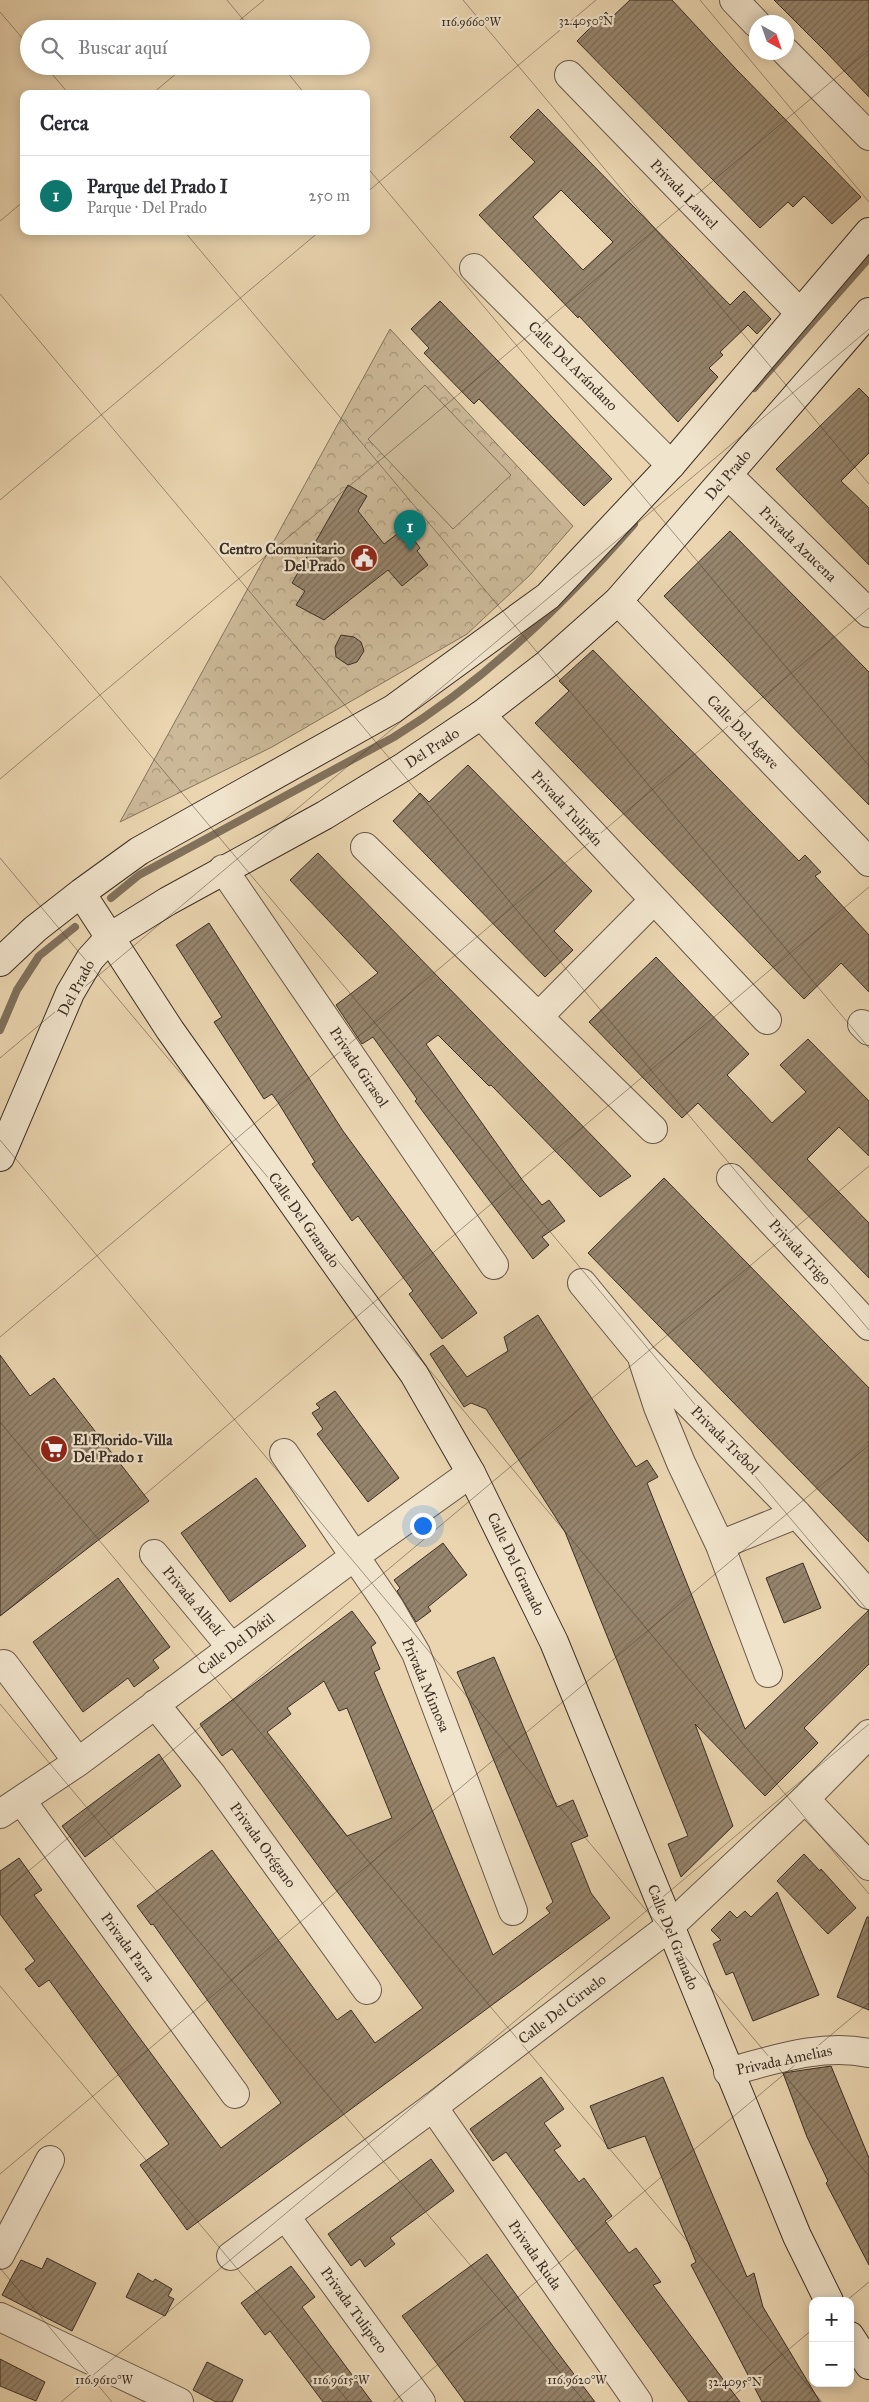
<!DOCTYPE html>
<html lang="es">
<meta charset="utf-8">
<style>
body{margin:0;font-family:"IM FELL Great Primer",serif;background:#f2f2f3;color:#2b2b33}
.controls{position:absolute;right:15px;bottom:15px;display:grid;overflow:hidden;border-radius:10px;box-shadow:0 2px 12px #0003}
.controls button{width:45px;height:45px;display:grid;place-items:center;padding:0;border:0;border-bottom:1px solid #e1e1e2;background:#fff;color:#2b2b33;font:25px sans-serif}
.compass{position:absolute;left:749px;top:15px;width:45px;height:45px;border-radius:50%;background:#fff;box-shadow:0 2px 12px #0003;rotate:140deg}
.you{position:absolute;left:422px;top:1525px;width:18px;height:18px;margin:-12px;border:4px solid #fff;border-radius:50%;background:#1a73e8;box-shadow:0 0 0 8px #1a73e833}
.badge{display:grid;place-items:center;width:32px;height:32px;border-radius:50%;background:#0f766e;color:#fff;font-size:16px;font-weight:700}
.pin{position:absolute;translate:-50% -41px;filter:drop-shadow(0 1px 2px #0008)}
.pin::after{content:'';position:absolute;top:26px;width:18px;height:15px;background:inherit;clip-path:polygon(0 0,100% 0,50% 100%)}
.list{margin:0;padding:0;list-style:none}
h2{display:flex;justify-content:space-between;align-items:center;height:65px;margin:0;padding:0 20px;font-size:21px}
h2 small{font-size:16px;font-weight:400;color:#7c7c81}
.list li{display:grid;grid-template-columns:32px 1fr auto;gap:15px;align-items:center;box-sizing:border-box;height:80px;padding:0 20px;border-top:1px solid #e1e1e2}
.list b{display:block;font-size:19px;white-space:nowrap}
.list p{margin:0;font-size:16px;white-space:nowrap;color:#7c7c81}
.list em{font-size:16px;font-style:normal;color:#7c7c81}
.icon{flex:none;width:28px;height:28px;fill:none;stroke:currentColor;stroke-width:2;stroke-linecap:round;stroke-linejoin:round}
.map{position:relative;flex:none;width:869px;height:2402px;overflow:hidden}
.search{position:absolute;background:#fff;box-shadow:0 2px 12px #0003;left:20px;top:20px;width:350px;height:55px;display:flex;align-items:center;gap:12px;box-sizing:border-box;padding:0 18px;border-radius:28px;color:#7c7c81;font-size:19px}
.panel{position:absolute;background:#fff;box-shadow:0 2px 12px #0003;left:20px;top:90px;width:350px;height:145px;border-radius:10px}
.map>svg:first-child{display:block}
.forest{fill:url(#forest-crowns);stroke:#84745e}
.pitch{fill:#ccb998;stroke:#84745e}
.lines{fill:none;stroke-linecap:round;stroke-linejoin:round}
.stream{stroke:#81715c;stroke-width:8}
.building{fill:url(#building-hatch);stroke:#3c2f25;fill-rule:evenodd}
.minor-casing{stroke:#685848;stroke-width:30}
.tertiary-casing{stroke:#685848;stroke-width:30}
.secondary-casing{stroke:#3c2f25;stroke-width:30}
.minor{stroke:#f1e4cc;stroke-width:28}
.tertiary{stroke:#f1e4cc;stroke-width:28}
.secondary{stroke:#f1e4cc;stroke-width:28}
.ticks{fill:none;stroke:#3c2f25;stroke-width:1;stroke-opacity:0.45}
.labels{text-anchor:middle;stroke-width:4.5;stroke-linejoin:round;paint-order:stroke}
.street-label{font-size:15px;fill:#3c2f25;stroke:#f1e4cc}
.poi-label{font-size:15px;font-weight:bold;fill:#3c2f25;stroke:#f1e4cc;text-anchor:end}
.ticks-label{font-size:12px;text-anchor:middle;fill:#3c2f25;stroke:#f1e4cc;stroke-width:4.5;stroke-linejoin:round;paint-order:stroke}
</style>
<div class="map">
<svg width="869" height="2402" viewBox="0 0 869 2402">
<defs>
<pattern id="forest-crowns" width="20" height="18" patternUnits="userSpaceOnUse" patternTransform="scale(1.25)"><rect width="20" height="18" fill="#ccb998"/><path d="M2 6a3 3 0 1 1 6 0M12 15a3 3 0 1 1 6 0" fill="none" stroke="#a7977c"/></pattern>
<pattern id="building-hatch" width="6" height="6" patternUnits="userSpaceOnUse" patternTransform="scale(1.25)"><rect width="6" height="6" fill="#96856d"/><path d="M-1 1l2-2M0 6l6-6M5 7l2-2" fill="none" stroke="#7c6d59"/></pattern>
</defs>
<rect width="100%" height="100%" fill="#ead5b0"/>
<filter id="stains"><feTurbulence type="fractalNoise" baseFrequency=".004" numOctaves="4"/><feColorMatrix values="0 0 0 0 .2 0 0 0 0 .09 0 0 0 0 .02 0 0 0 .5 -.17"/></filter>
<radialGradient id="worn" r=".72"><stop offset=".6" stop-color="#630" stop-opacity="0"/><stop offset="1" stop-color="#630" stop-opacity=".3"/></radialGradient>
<!-- forest -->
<path class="forest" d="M 390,329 L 573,526 L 530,575 L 467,634 L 272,747 L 120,822 Z"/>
<!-- pitch -->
<path class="pitch" d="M 425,385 L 511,475 L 453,529 L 368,439 Z"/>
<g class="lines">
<!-- stream -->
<path class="stream" d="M 754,388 L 869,258
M 111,898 L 139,875 L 394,737 C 486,680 563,605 634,524
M 0,1030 L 17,990 L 39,956 L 75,927"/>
</g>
<!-- building -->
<path class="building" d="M 630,0 L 672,0 L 736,69 L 861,197 L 832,224 L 804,196 L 793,207 L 788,202 L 760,228 L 577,41 L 606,12 L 611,18 Z
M 774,0 L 869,0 L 869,97 L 827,53 Z
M 538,109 L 730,305 L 744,291 L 771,319 L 757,334 L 748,325 L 720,352 L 723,355 L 709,368 L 718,377 L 678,422 L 579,316 L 578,318 L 479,215 L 535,162 L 510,137 ZM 561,190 L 613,242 L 583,270 L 533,217 Z
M 440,301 L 612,479 L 584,506 L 479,399 L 474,404 L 424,353 L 429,348 L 411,329 Z
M 859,388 L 869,398 L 869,453 L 841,481 L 869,508 L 869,565 L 776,469 Z
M 348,485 L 367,496 L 358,511 L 384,544 L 405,528 L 420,548 L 417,551 L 428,565 L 402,586 L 388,570 L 324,620 L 296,605 L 305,591 L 292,583 Z
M 730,531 L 869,672 L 869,805 L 664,596 Z
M 341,635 L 354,637 L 361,642 L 364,651 L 357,662 L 348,665 L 336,657 L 335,647 Z
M 593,650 L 799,861 L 805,855 L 821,872 L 815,876 L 869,935 L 869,992 L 841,963 L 804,999 L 535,723 L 569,691 L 559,681 Z
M 468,765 L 592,891 L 554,931 L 573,950 L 545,977 L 393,821 L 420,793 L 429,802 Z
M 318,853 L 631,1176 L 600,1197 L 491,1085 L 489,1086 L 438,1035 L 426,1044 L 523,1181 L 542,1205 L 549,1200 L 565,1221 L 542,1237 L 549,1245 L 533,1259 L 415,1101 L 417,1099 L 373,1037 L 362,1044 L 336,1005 L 378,973 L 290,880 Z
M 209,923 L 343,1131 L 477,1313 L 442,1339 L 409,1294 L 413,1291 L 358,1216 L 352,1221 L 312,1164 L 315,1162 L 279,1104 L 272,1094 L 264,1099 L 214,1022 L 222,1017 L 176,945 Z
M 656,957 L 749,1054 L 727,1075 L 772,1123 L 806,1092 L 780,1065 L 808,1039 L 869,1101 L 869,1156 L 839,1127 L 807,1159 L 869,1223 L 869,1278 L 698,1103 L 682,1118 L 589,1022 Z
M 664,1178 L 869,1388 L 869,1542 L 588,1253 Z
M 538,1315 L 636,1467 L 647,1460 L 658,1477 L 647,1483 L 745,1729 L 869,1610 L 869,1664 L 804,1728 L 818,1743 L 765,1796 L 695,1724 L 733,1826 L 681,1877 L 668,1844 L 688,1836 L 565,1532 L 486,1409 L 471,1403 L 464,1407 L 430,1354 L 443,1345 L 467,1377 L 508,1351 L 504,1337 Z
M 0,1355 L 30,1396 L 54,1378 L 149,1501 L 0,1616 Z
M 335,1391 L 399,1478 L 368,1502 L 317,1434 L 323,1429 L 312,1413 L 320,1408 L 316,1404 Z
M 256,1478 L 306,1546 L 230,1602 L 181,1533 Z
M 443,1543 L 467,1575 L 428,1607 L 431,1611 L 416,1622 L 397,1591 L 400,1588 L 394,1580 Z
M 803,1563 L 821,1608 L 784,1623 L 766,1578 Z
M 118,1578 L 170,1647 L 153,1660 L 159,1668 L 134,1687 L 128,1678 L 83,1712 L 33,1642 Z
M 352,1611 L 376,1643 L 371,1647 L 380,1669 L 374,1672 L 493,1955 L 550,1913 L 546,1908 L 553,1902 L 457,1672 L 494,1657 L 557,1807 L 573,1800 L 588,1836 L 571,1843 L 591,1893 L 610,1918 L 187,2230 L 140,2165 L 169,2144 L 49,1980 L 39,1987 L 25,1969 L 35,1961 L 0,1914 L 0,1871 L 19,1858 L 42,1890 L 34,1895 L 221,2148 L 281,2103 L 153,1924 L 151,1925 L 137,1906 L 212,1850 L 337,2020 L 351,2010 L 375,2043 L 423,2008 L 232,1749 L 222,1756 L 200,1724 ZM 324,1681 L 339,1711 L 347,1708 L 392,1818 L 347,1836 L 267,1732 L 291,1714 L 287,1708 Z
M 159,1754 L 181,1786 L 85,1857 L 62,1826 Z
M 804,1854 L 820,1871 L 821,1869 L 856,1908 L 828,1934 L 777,1881 Z
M 777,1892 L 819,1995 L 753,2021 L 733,1972 L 726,1975 L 713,1944 L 721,1940 L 711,1930 L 730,1911 L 737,1918 L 745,1911 L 751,1917 Z
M 867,1917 L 869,1917 L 869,2010 L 837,1997 Z
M 831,2066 L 869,2158 L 869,2265 L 826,2183 L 828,2181 L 807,2137 L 783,2073 Z
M 541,2077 L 564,2109 L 544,2123 L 561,2146 L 554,2150 L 579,2182 L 584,2178 L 612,2216 L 605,2221 L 629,2253 L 636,2248 L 661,2282 L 653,2285 L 740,2402 L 689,2402 L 506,2152 L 493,2161 L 470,2129 Z
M 663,2077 L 747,2277 L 754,2273 L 763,2307 L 820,2402 L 762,2402 L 691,2265 L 696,2262 L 645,2136 L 608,2149 L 590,2106 Z
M 431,2159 L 454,2191 L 390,2238 L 395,2244 L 365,2267 L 360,2259 L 351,2266 L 328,2234 Z
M 487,2254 L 555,2349 L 595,2402 L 465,2402 L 402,2316 Z
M 47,2258 L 96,2283 L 72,2331 L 2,2295 L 21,2260 L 42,2269 Z
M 291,2266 L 315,2297 L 302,2307 L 372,2402 L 323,2402 L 270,2331 L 265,2335 L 241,2303 Z
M 138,2273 L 153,2282 L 155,2279 L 172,2289 L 168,2296 L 174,2299 L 165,2316 L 126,2297 Z
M 0,2359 L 45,2382 L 36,2401 L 0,2386 Z
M 207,2362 L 243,2380 L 232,2402 L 216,2402 L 193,2390 Z"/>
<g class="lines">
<!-- minor casing -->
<g class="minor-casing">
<path id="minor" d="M 734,0 L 756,23
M 786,52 L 869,136
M 569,75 L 800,313
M 474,268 L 671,465
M 728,475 L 869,613
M 481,715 L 767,1020
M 365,847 L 653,1129
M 223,869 L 494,1265
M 539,1016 L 653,901
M 862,1024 L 869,1031
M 731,1178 L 869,1326
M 582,1283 L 642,1356 L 797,1514 L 869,1595
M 643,1361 L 658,1407 L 681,1463 L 720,1545 L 768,1673
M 284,1453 L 390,1608 L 416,1653 L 513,1911
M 720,1545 L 797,1514
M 154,1554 L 231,1647
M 4,1664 L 78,1762
M 155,1704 L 212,1775 L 367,1990
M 805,1799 L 869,1866
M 21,1800 L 235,2094
M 0,1814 L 78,1762 L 355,1556 L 471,1473
M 728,2072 C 773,2060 822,2043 869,2053
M 433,2107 L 638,2402
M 286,2217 L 421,2402
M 0,2255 L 50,2160
M 0,2317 L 179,2402"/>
</g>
<!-- tertiary casing -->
<g class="tertiary-casing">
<path id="tertiary" d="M 618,601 L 869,862
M 231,2256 L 433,2107 L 669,1927 L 805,1799 L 869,1734"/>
</g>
<!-- secondary casing -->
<g class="secondary-casing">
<path id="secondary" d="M 81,893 L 170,1030 L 414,1374 L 471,1473 L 554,1642 L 797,2236 L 829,2301
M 0,962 L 35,929 L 81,893 L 139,851 L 393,709 L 548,596 L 671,465 L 869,232
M 0,1157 L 70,993 L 90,959 L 110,937 L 168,901 L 325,815 L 405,766 L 481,715 L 547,664 L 618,601 L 869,312
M 850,2336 L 869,2365"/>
</g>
<!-- minor -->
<use href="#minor" class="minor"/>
<!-- tertiary -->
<use href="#tertiary" class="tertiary"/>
<!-- secondary -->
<use href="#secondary" class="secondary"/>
</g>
<!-- ticks -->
<path class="ticks" d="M 227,0 L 251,29M 463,0 L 869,484M 700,0 L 869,202M 0,12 L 29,46M 229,29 L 264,0M 45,66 L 69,94M 282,66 L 305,94M 152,94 L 185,66M 366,166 L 869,766M 366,193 L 596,0M 0,221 L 24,201M 184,231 L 869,1048M 0,294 L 869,1330M 0,500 L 320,231M 0,576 L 869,1612M 0,779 L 869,50M 0,858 L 869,1894M 0,1058 L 869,329M 0,1140 L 869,2176M 0,1337 L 869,608M 0,1422 L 822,2402M 0,1616 L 869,887M 0,1704 L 585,2402M 0,1895 L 869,1166M 0,1986 L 349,2402M 0,2174 L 869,1445M 0,2268 L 112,2402M 846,2301 L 869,2282M 61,2402 L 869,1724M 393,2402 L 869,2003M 726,2402 L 813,2329"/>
<!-- icons -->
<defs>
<g id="civic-disc" transform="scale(1.4375)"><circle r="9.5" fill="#8f2418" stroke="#f1e4cc"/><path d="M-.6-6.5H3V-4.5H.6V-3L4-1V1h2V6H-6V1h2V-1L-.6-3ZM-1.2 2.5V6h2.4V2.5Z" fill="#fff"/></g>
<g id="supermarket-disc" transform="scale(1.4375)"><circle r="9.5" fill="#8f2418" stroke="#f1e4cc"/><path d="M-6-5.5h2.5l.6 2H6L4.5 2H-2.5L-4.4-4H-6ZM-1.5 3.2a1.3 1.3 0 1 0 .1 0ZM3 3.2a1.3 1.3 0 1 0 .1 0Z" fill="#fff"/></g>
</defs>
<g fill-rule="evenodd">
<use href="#civic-disc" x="364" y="558"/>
<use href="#supermarket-disc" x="54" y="1449"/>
</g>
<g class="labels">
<!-- street labels -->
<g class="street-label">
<text transform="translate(684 194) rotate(46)" y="5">Privada Laurel</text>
<text transform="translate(573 366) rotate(45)" y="5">Calle Del Arándano</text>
<text transform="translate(728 475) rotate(-49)" y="5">Del Prado</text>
<text transform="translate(798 544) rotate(44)" y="5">Privada Azucena</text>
<text transform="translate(743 732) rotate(46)" y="5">Calle Del Agave</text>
<text transform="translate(432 748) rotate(-33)" y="5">Del Prado</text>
<text transform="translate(567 808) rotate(47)" y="5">Privada Tulipán</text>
<text transform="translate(76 988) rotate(-62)" y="5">Del Prado</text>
<text transform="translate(359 1067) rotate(56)" y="5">Privada Girasol</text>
<text transform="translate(304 1220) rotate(55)" y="5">Calle Del Granado</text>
<text transform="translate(800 1252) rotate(47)" y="5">Privada Trigo</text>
<text transform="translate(725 1440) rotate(45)" y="5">Privada Trébol</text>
<text transform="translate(516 1564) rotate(64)" y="5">Calle Del Granado</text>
<text transform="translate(193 1601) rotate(50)" y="5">Privada Alhelí</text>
<text transform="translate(236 1644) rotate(-37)" y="5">Calle Del Dátil</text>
<text transform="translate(426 1685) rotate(67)" y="5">Privada Mimosa</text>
<text transform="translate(263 1845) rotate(54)" y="5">Privada Orégano</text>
<text transform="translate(673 1937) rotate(68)" y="5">Calle Del Granado</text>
<text transform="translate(128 1947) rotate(54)" y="5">Privada Parra</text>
<text transform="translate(562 2009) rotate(-37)" y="5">Calle Del Ciruelo</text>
<text transform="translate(784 2060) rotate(-12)" y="5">Privada Amelias</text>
<text transform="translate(535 2255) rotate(55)" y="5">Privada Ruda</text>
<text transform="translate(354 2310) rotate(54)" y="5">Privada Tulipero</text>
</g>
<!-- poi labels -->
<g class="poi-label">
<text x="345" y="554">Centro Comunitario<tspan x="345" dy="17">Del Prado</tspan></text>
<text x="73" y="1445" text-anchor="start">El Florido-Villa<tspan x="73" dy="17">Del Prado 1</tspan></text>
</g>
</g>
<g class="ticks-label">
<text x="586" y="25">32.4050°N</text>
<text x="471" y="26">116.9660°W</text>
<text x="104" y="2384">116.9610°W</text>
<text x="341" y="2384">116.9615°W</text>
<text x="577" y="2384">116.9620°W</text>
<text x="735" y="2386">32.4095°N</text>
</g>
<rect width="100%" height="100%" filter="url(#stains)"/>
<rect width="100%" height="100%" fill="url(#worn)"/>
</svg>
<div class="controls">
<button>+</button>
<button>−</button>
</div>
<svg class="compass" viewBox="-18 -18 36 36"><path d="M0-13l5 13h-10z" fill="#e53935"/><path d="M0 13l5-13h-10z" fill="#7c7c81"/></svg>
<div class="you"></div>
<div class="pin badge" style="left:410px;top:551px">1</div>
<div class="search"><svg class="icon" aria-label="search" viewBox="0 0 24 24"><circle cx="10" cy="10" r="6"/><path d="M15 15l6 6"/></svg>Buscar aquí</div>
<section class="panel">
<h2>Cerca<small></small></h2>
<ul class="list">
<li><span class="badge">1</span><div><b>Parque del Prado I</b><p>Parque · Del Prado</p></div><em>250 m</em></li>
</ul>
</section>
</div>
